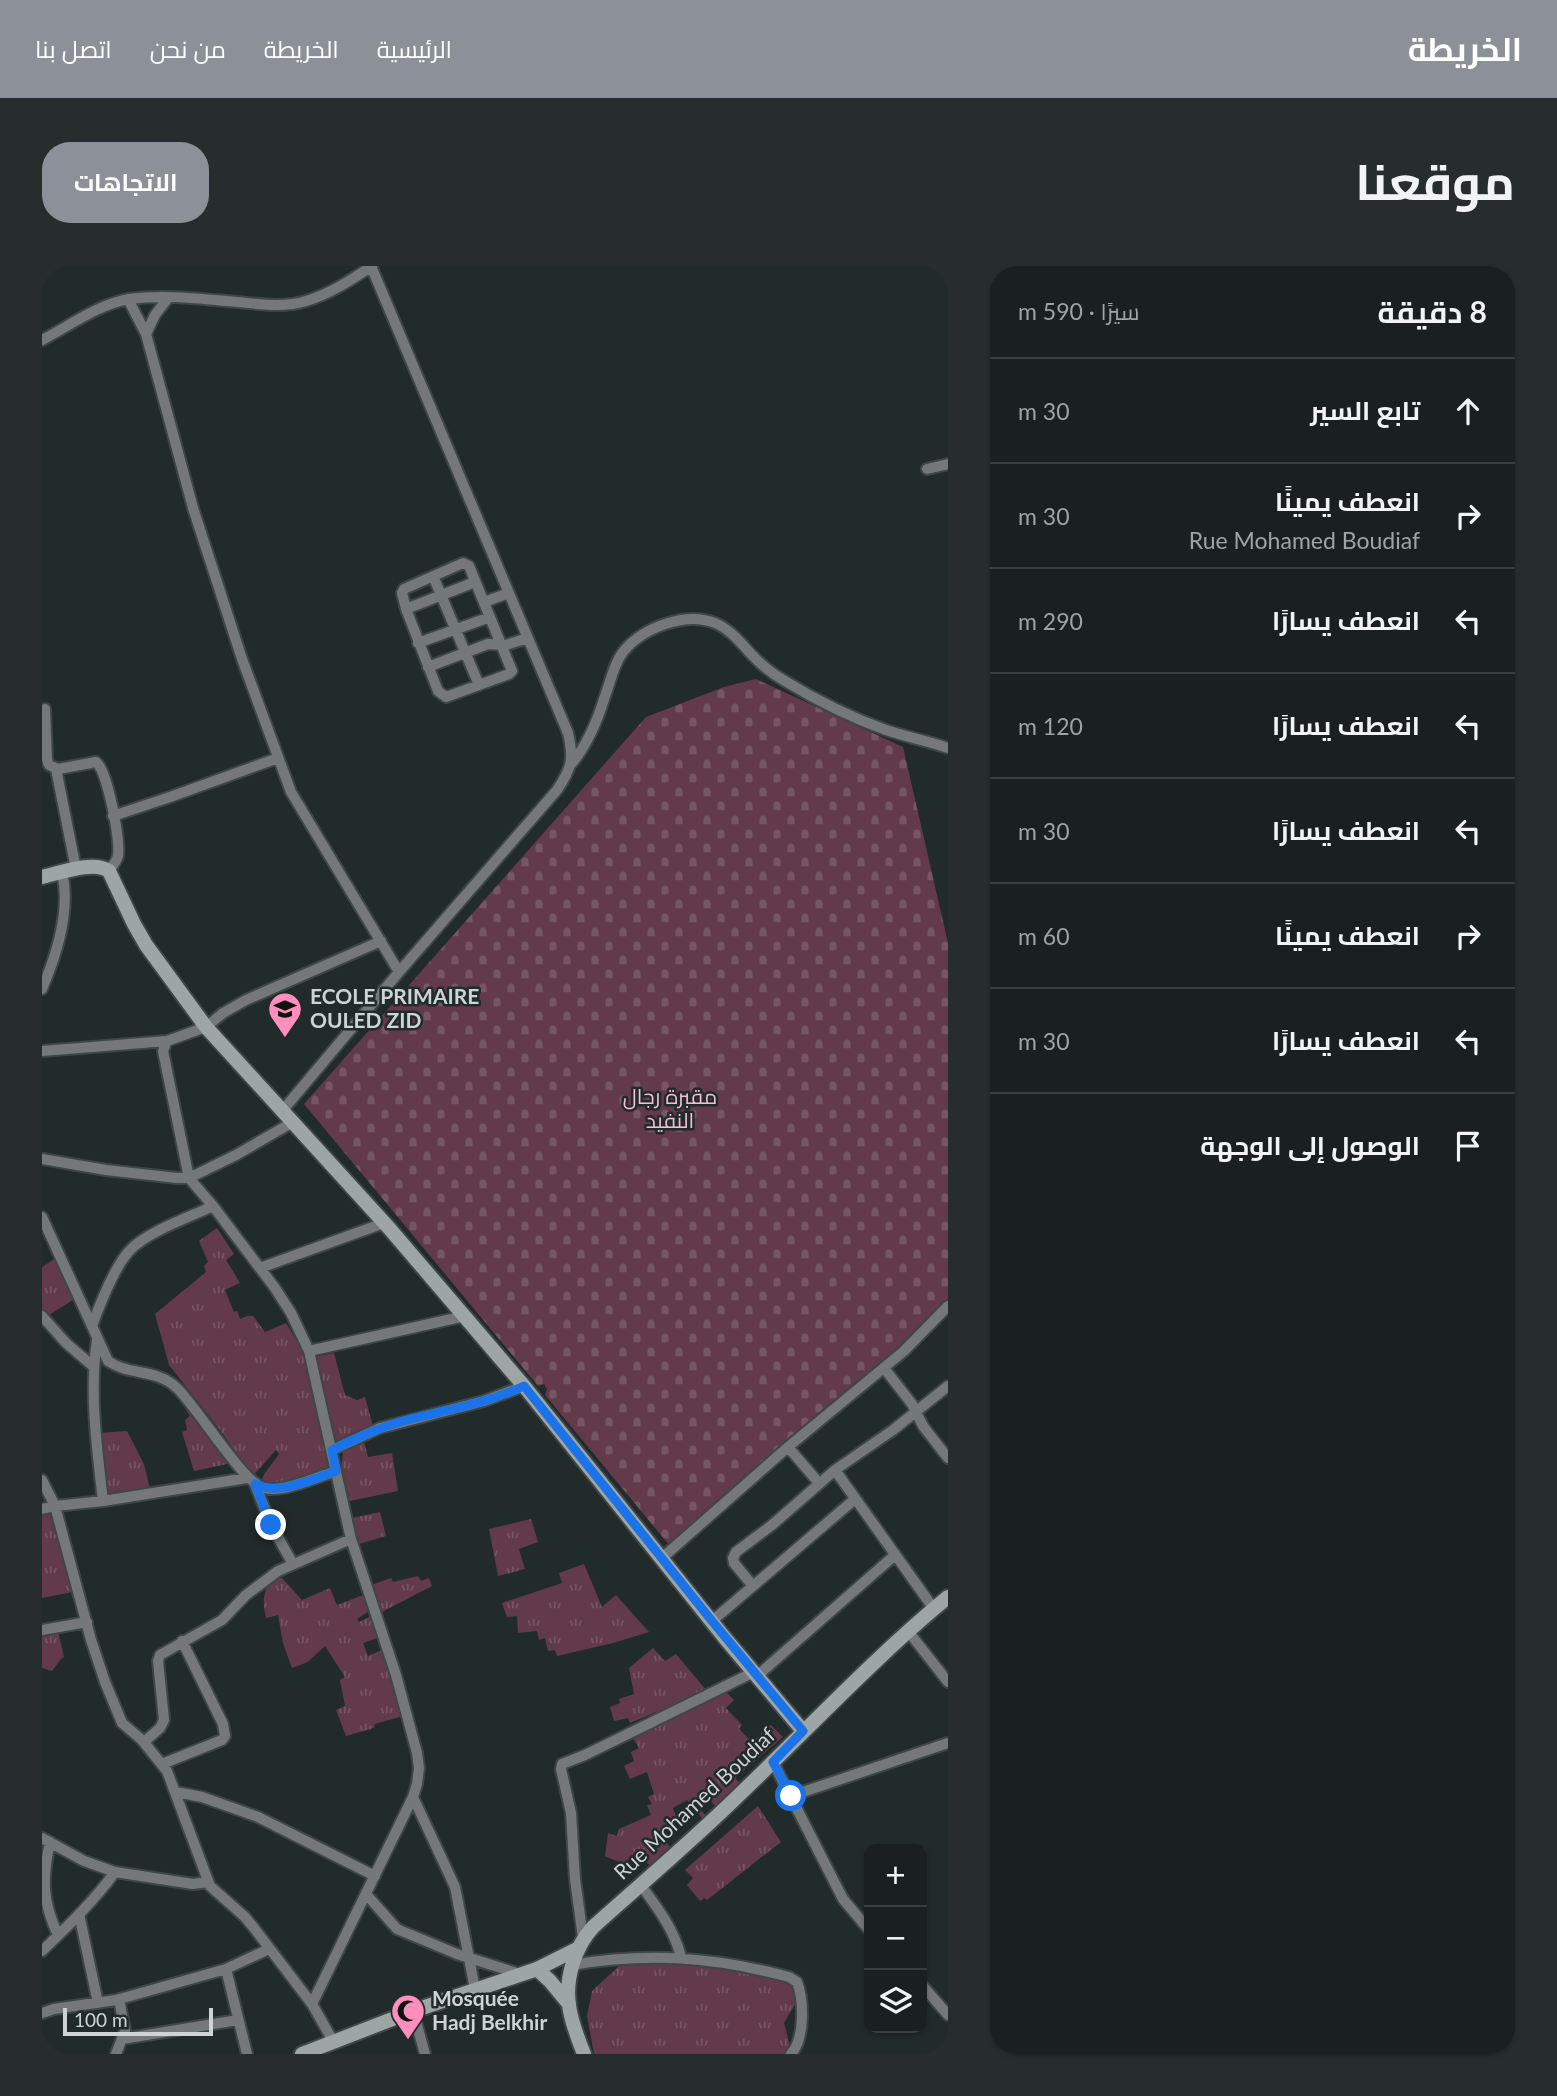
<!DOCTYPE html>
<html lang="ar">
<meta charset="utf-8">
<style>
body{margin:0;font-family:Lato,Cairo,sans-serif;background:#272d2d;color:#f1f3f6;direction:rtl}
.controls{position:absolute;right:21px;bottom:21px;display:grid;overflow:hidden;border-radius:14px;box-shadow:0 2px 5px #0004}
.controls button{width:63px;height:63px;display:grid;place-items:center;padding:0;border:0;border-bottom:2px solid #383e3e;background:#1a2020;color:#f1f3f6;font:35px sans-serif}
.scale{position:absolute;left:21px;bottom:18px;width:150px;box-sizing:border-box;padding-left:7px;border:4px solid #ced3d3;border-top:0;font-size:19px;line-height:24px;white-space:nowrap;color:#ced3d3;-webkit-text-stroke:5px #222b2b;paint-order:stroke}
.stop{position:absolute;width:21px;height:21px;margin:-16px;border:5px solid #1a73e8;border-radius:50%;background:#fff}
.stop.end{background:#1a73e8;border-color:#fff;box-shadow:0 2px 7px #0008}
.list{margin:0;padding:0;list-style:none}
h2{display:flex;justify-content:space-between;align-items:center;height:91px;margin:0;padding:0 28px;font-size:30px}
h2 small{font-size:23px;font-weight:400;color:#9fa3a5}
.list li{display:grid;grid-template-columns:46px 1fr auto;gap:21px;align-items:center;box-sizing:border-box;height:105px;padding:0 28px;border-top:2px solid #383e3e}
.list b{display:block;font-size:26px;white-space:nowrap}
.list p{margin:0;font-size:23px;white-space:nowrap;color:#9fa3a5}
.list em{font-size:23px;font-style:normal;color:#9fa3a5}
.icon{flex:none;width:38px;height:38px;fill:none;stroke:currentColor;stroke-width:2;stroke-linecap:round;stroke-linejoin:round}
.map{position:relative;flex:none;width:906px;height:1788px;overflow:hidden;direction:ltr;border-radius:28px}
header{display:flex;align-items:center;gap:42px;box-sizing:border-box;height:98px;padding:0 35px;background:#8c9099;color:#fff}
header strong{font-size:33px}
nav{display:flex;gap:38px;margin-inline-start:auto;font-size:24px}
.intro{display:flex;align-items:center;justify-content:space-between;box-sizing:border-box;height:168px;padding:0 42px}
h1{margin:0;font-size:49px}
.button{padding:18px 32px;border-radius:28px;background:#8c9099;color:#fff;font-size:24px;font-weight:700}
main{display:flex;gap:42px;padding:0 42px}
aside{flex:1;background:#1a2020;border-radius:28px;box-shadow:0 2px 5px #0004}
.map>svg:first-child{display:block}
.grass{fill:url(#grass-tufts)}
.cemetery{fill:url(#cemetery-stones)}
.lines{fill:none;stroke-linecap:round;stroke-linejoin:round}
.street-casing{stroke:#3e4646;stroke-width:14}
.secondary-casing{stroke:#3e4646;stroke-width:18}
.street{stroke:#747878;stroke-width:10}
.secondary{stroke:#9ea6a5;stroke-width:14}
.route{stroke:#1a73e8;stroke-width:9}
.labels{text-anchor:middle;stroke-width:5;stroke-linejoin:round;paint-order:stroke}
.poi-label{font-size:21px;font-weight:bold;fill:#ced3d3;stroke:#222b2b;text-anchor:start}
.park-label{font-size:21px;fill:#f6bdd3;stroke:#222b2b}
.street-label{font-size:21px;fill:#ced3d3;stroke:#222b2b}
</style>
<header>
<strong>الخريطة</strong>
<nav><a>الرئيسية</a><a>الخريطة</a><a>من نحن</a><a>اتصل بنا</a></nav>
</header>
<div class="intro"><h1>موقعنا</h1><a class="button">الاتجاهات</a></div>
<main>
<aside>
<h2>8 دقيقة<small>سيرًا · 590 m</small></h2>
<ul class="list">
<li><svg class="icon" aria-label="ahead" viewBox="0 0 24 24"><path d="M12 20V5M6 11l6-6 6 6"/></svg><div><b>تابع السير</b></div><em>30 m</em></li>
<li><svg class="icon" aria-label="right" viewBox="0 0 24 24"><path d="M7 20v-9h11M14 6l5 5-5 5"/></svg><div><b>انعطف يمينًا</b><p>Rue Mohamed Boudiaf</p></div><em>30 m</em></li>
<li><svg class="icon" aria-label="left" viewBox="0 0 24 24"><path d="M17 20v-9H6M10 6l-5 5 5 5"/></svg><div><b>انعطف يسارًا</b></div><em>290 m</em></li>
<li><svg class="icon" aria-label="left" viewBox="0 0 24 24"><path d="M17 20v-9H6M10 6l-5 5 5 5"/></svg><div><b>انعطف يسارًا</b></div><em>120 m</em></li>
<li><svg class="icon" aria-label="left" viewBox="0 0 24 24"><path d="M17 20v-9H6M10 6l-5 5 5 5"/></svg><div><b>انعطف يسارًا</b></div><em>30 m</em></li>
<li><svg class="icon" aria-label="right" viewBox="0 0 24 24"><path d="M7 20v-9h11M14 6l5 5-5 5"/></svg><div><b>انعطف يمينًا</b></div><em>60 m</em></li>
<li><svg class="icon" aria-label="left" viewBox="0 0 24 24"><path d="M17 20v-9H6M10 6l-5 5 5 5"/></svg><div><b>انعطف يسارًا</b></div><em>30 m</em></li>
<li><svg class="icon" aria-label="arrive" viewBox="0 0 24 24"><path d="M6 21V4h12l-3 4 3 4H6"/></svg><div><b>الوصول إلى الوجهة</b></div></li>
</ul>
</aside>
<div class="map">
<svg width="906" height="1788" viewBox="0 0 906 1788">
<defs>
<pattern id="grass-tufts" width="24" height="20" patternUnits="userSpaceOnUse" patternTransform="scale(1.75)"><rect width="24" height="20" fill="#623a4a"/><path d="M3 7l-1-3M5 7V3M7 7l1-3M15 17l-1-3M17 17v-4M19 17l1-3" fill="none" stroke="#775663"/></pattern>
<pattern id="cemetery-stones" width="16" height="16" patternUnits="userSpaceOnUse" patternTransform="scale(1.75)"><rect width="16" height="16" fill="#623a4a"/><path d="M2 7V4a2 2 0 0 1 4 0v3zM10 15v-3a2 2 0 0 1 4 0v3z" fill="#775663"/></pattern>
</defs>
<rect width="100%" height="100%" fill="#222b2b"/>
<!-- grass -->
<path class="grass" d="M 175,962 L 192,988 L 184,994 L 198,1017 L 183,1024 L 192,1046 L 195,1045 L 198,1053 L 205,1050 L 211,1050 L 223,1066 L 244,1057 L 260,1083 L 289,1202 L 282,1212 L 222,1219 L 219,1215 L 223,1207 L 237,1188 L 234,1184 L 210,1211 L 181,1168 L 127,1099 L 113,1048 L 164,1006 L 162,1000 L 166,996 L 157,975 Z
M 14,992 L 34,1032 L 4,1051 L 0,1044 L 0,1001 Z
M 292,1087 L 303,1129 L 315,1134 L 323,1131 L 331,1160 L 294,1178 L 271,1091 Z
M 145,1142 L 183,1188 L 185,1198 L 152,1205 L 140,1166 L 145,1164 L 143,1154 L 148,1150 L 144,1144 Z
M 85,1165 L 102,1198 L 108,1223 L 66,1232 L 57,1167 Z
M 322,1176 L 326,1191 L 350,1187 L 356,1225 L 308,1235 L 299,1202 L 301,1186 Z
M 12,1246 L 31,1326 L 0,1332 L 0,1249 Z
M 338,1246 L 344,1270 L 317,1278 L 310,1252 Z
M 489,1253 L 496,1276 L 477,1283 L 483,1303 L 456,1310 L 447,1263 Z
M 542,1298 L 560,1341 L 574,1329 L 607,1366 L 571,1377 L 515,1390 L 513,1384 L 506,1385 L 503,1372 L 497,1374 L 495,1365 L 476,1367 L 475,1350 L 465,1351 L 460,1337 L 520,1317 L 517,1307 Z
M 232,1310 L 240,1312 L 260,1334 L 288,1322 L 295,1339 L 324,1328 L 330,1343 L 315,1353 L 317,1356 L 329,1350 L 338,1371 L 321,1377 L 326,1390 L 342,1383 L 361,1450 L 333,1458 L 332,1462 L 304,1470 L 294,1444 L 303,1440 L 298,1414 L 303,1411 L 283,1380 L 266,1396 L 250,1402 L 241,1377 L 236,1349 L 224,1352 C 220,1335 221,1324 232,1310 Z
M 376,1310 L 379,1315 L 387,1312 L 390,1320 L 338,1347 L 329,1319 L 349,1312 L 351,1316 Z
M 16,1365 L 22,1391 L 19,1393 L 10,1405 L 0,1402 L 0,1368 Z
M 611,1382 L 623,1395 L 634,1388 L 665,1425 L 588,1457 L 586,1452 L 572,1455 L 568,1441 L 578,1437 L 577,1433 L 592,1428 L 587,1402 Z
M 681,1423 L 692,1434 L 684,1442 L 700,1459 L 697,1463 L 710,1476 L 729,1459 L 741,1471 L 693,1512 L 703,1523 L 678,1545 L 666,1532 L 655,1541 L 668,1553 L 664,1557 L 645,1534 L 631,1542 L 634,1551 L 625,1556 L 629,1562 L 618,1568 L 629,1582 L 610,1601 L 596,1590 L 584,1599 L 563,1590 L 566,1567 L 575,1570 L 577,1563 L 609,1549 L 605,1539 L 610,1538 L 606,1531 L 612,1528 L 605,1506 L 588,1513 L 582,1500 L 592,1495 L 589,1486 L 597,1482 L 588,1468 L 668,1429 L 672,1433 Z
M 716,1540 L 739,1576 L 665,1634 L 662,1632 L 658,1635 L 645,1619 L 651,1612 L 643,1604 Z
M 634,1693 L 748,1715 L 755,1735 L 742,1757 L 749,1784 L 743,1788 L 552,1788 L 545,1750 L 550,1725 L 577,1700 L 590,1695 Z"/>
<!-- cemetery -->
<path class="cemetery" d="M 714,413 L 861,481 L 906,677 L 906,1035 L 867,1074 L 628,1280 L 503,1129 L 505,1123 L 502,1118 L 496,1120 L 262,838 L 604,451 L 682,421 Z"/>
<g class="lines">
<!-- street casing -->
<g class="street-casing">
<path id="street" d="M 86,33 L 104,68 L 151,242 L 200,393 L 249,526 L 357,706
M 104,68 L 113,49 L 126,32
M 0,74 C 27,60 57,38 87,33 C 122,28 160,33 195,36 C 217,38 242,42 264,35 C 288,28 309,14 330,0
M 885,203 L 906,198
M 421,297 L 427,300 L 470,405 L 467,408 L 404,431 L 396,425 L 364,343 L 360,327 L 362,323 Z
M 391,310 L 437,419
M 442,336 L 467,327
M 364,343 L 433,316
M 376,377 L 448,351
M 386,401 L 446,378 L 464,379 L 486,372
M 3,443 L 5,494 L 7,499 L 16,503 L 54,496 C 66,505 78,574 76,590 C 75,595 70,600 67,605
M 530,497 C 546,478 556,453 563,430 C 569,415 571,399 581,386 C 600,362 644,345 673,357 C 690,364 701,380 713,392 C 722,401 732,409 743,415 C 774,434 810,452 844,464 C 865,471 886,475 906,482
M 14,503 L 34,603
M 71,550 L 128,531 L 236,492
M 0,723 C 15,688 29,644 20,607
M 0,785 L 125,775
M 241,844 L 357,706 L 515,524 C 530,502 532,493 526,467 L 329,0
M 0,893 L 64,904 L 135,912 L 147,912 L 194,889 L 251,856
M 0,951 L 66,1095 C 87,1110 114,1102 135,1122 C 155,1141 201,1217 222,1222 C 240,1227 276,1211 294,1205
M 218,1002 L 342,957
M 0,1050 L 24,1077 L 52,1101
M 50,1060 C 58,1038 73,999 89,983 C 107,965 148,951 171,940
M 55,1074 C 47,1127 55,1182 61,1235
M 267,1085 L 423,1050
M 842,1102 L 870,1138 L 881,1160 L 906,1192
M 746,1181 L 777,1217
M 290,1184 L 338,1162 L 442,1135 L 482,1120
M 793,1204 L 892,1343
M 0,1214 L 13,1240 L 49,1374 L 63,1416 L 80,1457 L 100,1474 L 125,1505 L 168,1620 L 203,1651 L 212,1662 L 270,1738 L 291,1775
M 213,1218 L 229,1259 L 251,1298
M 0,1243 L 13,1240 L 61,1235 L 205,1212
M 620,1292 L 746,1181 L 862,1085 L 906,1040
M 711,1320 L 692,1297 L 691,1292 L 694,1286 L 730,1259 L 793,1204 L 851,1164 L 906,1120
M 670,1355 L 813,1233
M 0,1364 L 45,1356
M 866,1365 L 906,1416
M 715,1410 L 853,1289
M 102,1476 L 118,1462 L 122,1454 L 116,1395 L 118,1389 L 180,1354 L 204,1329 L 236,1305 L 309,1273
M 731,1496 L 801,1633 L 827,1664
M 120,1498 L 180,1474 L 183,1470 L 181,1458 L 140,1375
M 134,1526 L 160,1531 L 216,1551 L 333,1610
M 749,1530 L 906,1477
M 371,1531 L 413,1621 L 433,1723
M 0,1572 L 42,1595 L 73,1606 L 151,1618 L 166,1616
M 8,1576 C 0,1613 0,1635 16,1669
M 598,1618 C 615,1641 632,1663 639,1691
M 324,1628 L 355,1663 L 415,1688 L 478,1708
M 37,1648 L 56,1737
M 541,1672 L 533,1613 L 529,1547 L 519,1503 L 520,1498 L 543,1489 L 712,1406
M 0,1685 C 26,1660 52,1635 73,1606
M 530,1699 C 606,1686 673,1691 747,1711 L 755,1716 C 762,1734 763,1773 749,1788
M 880,1719 L 906,1749
M 270,1738 L 371,1531 L 375,1518 L 377,1502 L 375,1487 L 354,1409 L 309,1273 L 267,1085 L 249,1047 L 233,1022 L 171,940 L 147,912 L 121,785 L 125,775 L 164,761 L 181,747 L 204,734 L 339,675
M 371,1745 L 383,1788
M 0,1747 L 12,1743 L 74,1734 L 184,1703
M 80,1773 L 196,1754
M 74,1788 L 83,1765 L 77,1733
M 205,1788 L 184,1703 L 227,1683"/>
</g>
<!-- secondary casing -->
<g class="secondary-casing">
<path id="secondary" d="M 0,611 C 18,607 52,594 67,605 L 92,658 L 104,679 L 164,761 L 347,962 L 482,1120 L 682,1371 L 761,1465
M 495,1703 L 508,1715 L 527,1738
M 260,1788 L 371,1745 L 495,1703 L 535,1683
M 542,1788 C 536,1773 529,1756 527,1739 C 523,1712 533,1681 551,1661 C 600,1617 650,1575 697,1529 C 766,1463 832,1392 906,1331"/>
</g>
<!-- street -->
<use href="#street" class="street"/>
<!-- secondary -->
<use href="#secondary" class="secondary"/>
</g>
<g class="lines">
<!-- route -->
<path class="route" d="M 229,1259 L 213,1218 C 236,1230 271,1213 294,1205 L 290,1184 C 313,1173 336,1162 361,1155 C 402,1144 444,1138 482,1120 L 670,1355 L 761,1465 L 731,1496 L 749,1530"/>
</g>
<!-- icons -->
<defs>
<g id="school-pin" transform="scale(1.75)"><path d="M0 17L-7.5 6A9.5 9.5 0 1 1 7.5 6Z" fill="#fe8ebe" stroke="#222b2b"/><path d="M0-5L7-2L0 1L-7-2ZM-4 1L0 2.5L4 1V4Q0 6-4 4Z" fill="#111"/></g>
<g id="mosque-pin" transform="scale(1.75)"><path d="M0 17L-7.5 6A9.5 9.5 0 1 1 7.5 6Z" fill="#fe8ebe" stroke="#222b2b"/><path d="M3.5-4.9A6 6 0 1 0 3.5 4.9A5 5 0 1 1 3.5-4.9Z" fill="#111"/></g>
</defs>
<g fill-rule="evenodd">
<use href="#school-pin" x="243" y="743"/>
<use href="#mosque-pin" x="366" y="1745"/>
</g>
<g class="labels">
<!-- poi labels -->
<g class="poi-label">
<text x="268" y="738">ECOLE PRIMAIRE<tspan x="268" dy="24">OULED ZID</tspan></text>
<text x="390" y="1740">Mosquée<tspan x="390" dy="24">Hadj Belkhir</tspan></text>
</g>
<!-- park labels -->
<g class="park-label">
<text x="628" y="838">مقبرة رجال<tspan x="628" dy="24">النفيد</tspan></text>
</g>
<!-- street labels -->
<g class="street-label">
<text transform="translate(653 1538) rotate(-43)" y="7">Rue Mohamed Boudiaf</text>
</g>
</g>
</svg>
<div class="controls">
<button>+</button>
<button>−</button>
<button><svg class="icon" aria-label="layers" viewBox="0 0 24 24"><path d="M12 4l9 5-9 5-9-5zM3 14l9 5 9-5"/></svg></button>
</div>
<div class="scale">100 m</div>
<div class="stop" style="left:749px;top:1530px"></div>
<div class="stop end" style="left:229px;top:1259px"></div>
</div>
</main>
